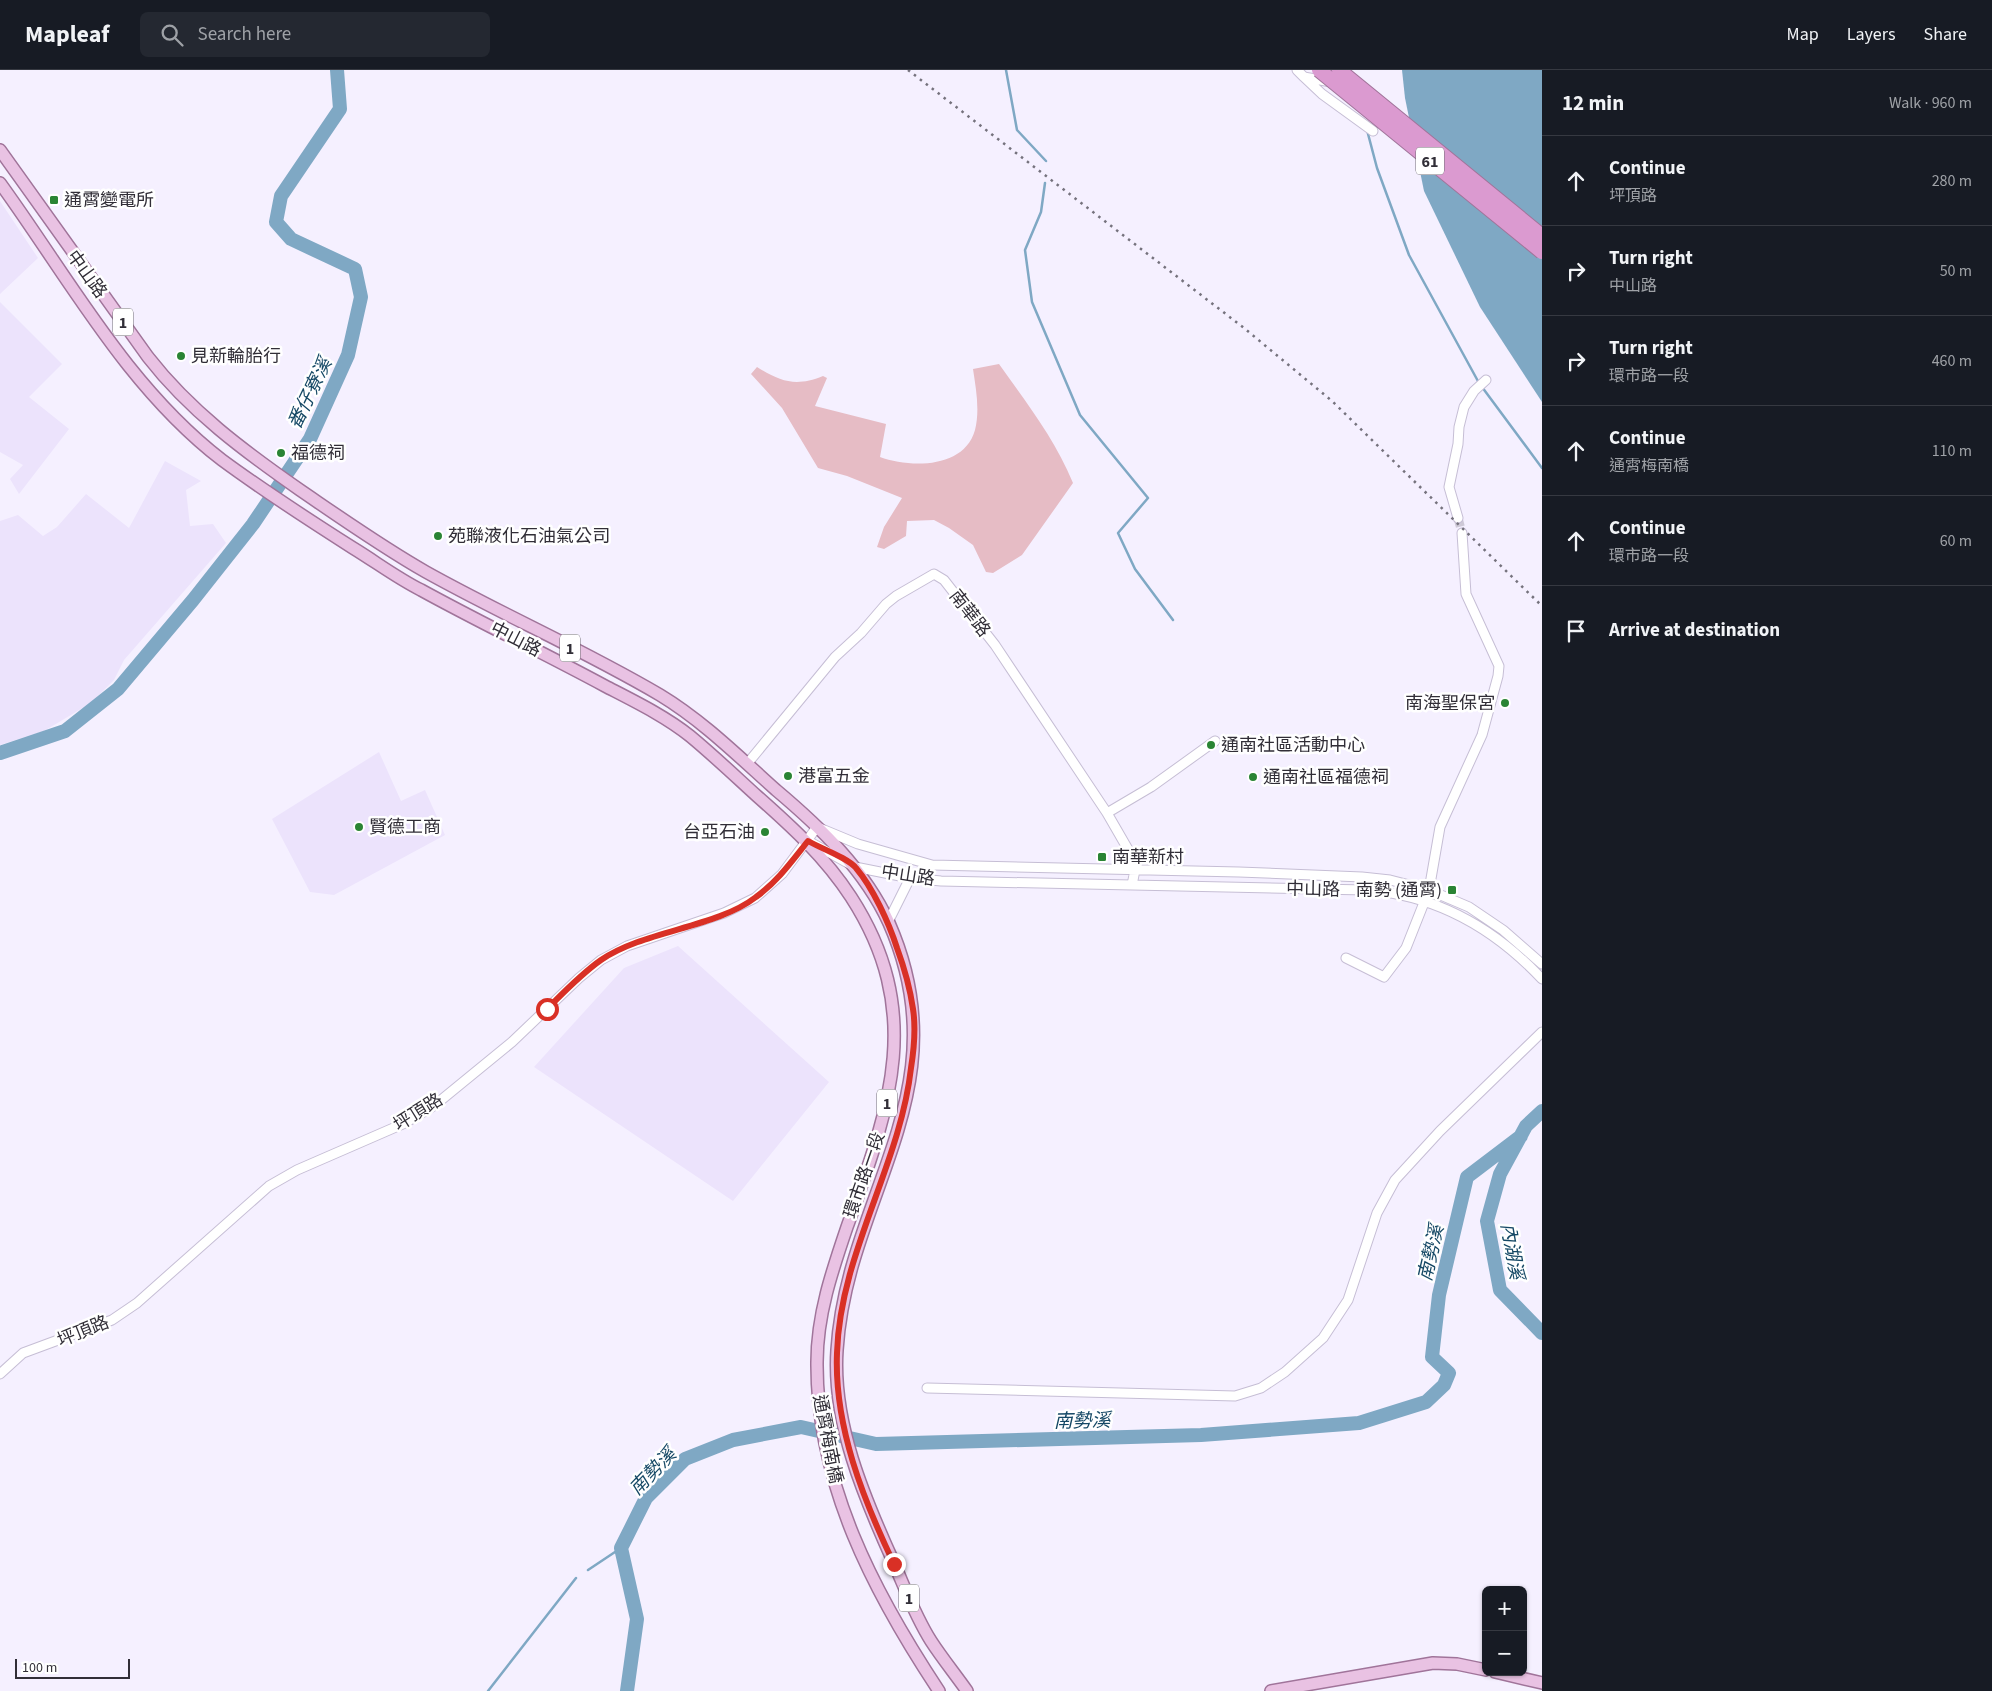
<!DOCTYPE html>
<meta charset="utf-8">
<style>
body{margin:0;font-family:"Source Sans 3","Noto Sans TC",sans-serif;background:#242831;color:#f1f3f6}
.controls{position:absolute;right:15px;bottom:15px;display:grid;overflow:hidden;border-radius:8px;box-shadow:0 1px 4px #0004}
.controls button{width:45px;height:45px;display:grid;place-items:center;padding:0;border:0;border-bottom:1px solid #363941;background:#171b24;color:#f1f3f6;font:25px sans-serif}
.scale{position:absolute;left:15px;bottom:12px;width:115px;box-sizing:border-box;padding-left:5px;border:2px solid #312e37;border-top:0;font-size:14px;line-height:18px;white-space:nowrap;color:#312e37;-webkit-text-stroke:4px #fff;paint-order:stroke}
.stop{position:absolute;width:15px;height:15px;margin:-11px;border:4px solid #d93025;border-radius:50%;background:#fff}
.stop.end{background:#d93025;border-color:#fff;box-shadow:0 1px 5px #0008}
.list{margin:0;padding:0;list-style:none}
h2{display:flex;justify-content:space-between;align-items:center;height:65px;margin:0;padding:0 20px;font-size:21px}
h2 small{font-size:16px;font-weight:400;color:#9ea1a6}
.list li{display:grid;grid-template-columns:32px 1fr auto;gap:15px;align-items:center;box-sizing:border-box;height:90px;padding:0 20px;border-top:1px solid #363941}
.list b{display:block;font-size:19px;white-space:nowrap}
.list p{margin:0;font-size:16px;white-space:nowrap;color:#9ea1a6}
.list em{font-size:16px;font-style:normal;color:#9ea1a6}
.icon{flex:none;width:28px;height:28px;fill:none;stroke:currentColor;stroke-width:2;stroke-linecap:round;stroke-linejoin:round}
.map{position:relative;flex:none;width:1542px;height:1621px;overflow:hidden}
header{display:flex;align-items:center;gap:30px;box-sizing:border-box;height:70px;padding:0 25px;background:#171b24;border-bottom:1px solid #363941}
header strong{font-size:24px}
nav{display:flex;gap:28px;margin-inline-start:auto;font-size:18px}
.search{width:350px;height:45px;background:#242831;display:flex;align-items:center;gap:12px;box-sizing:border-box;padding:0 18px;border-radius:8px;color:#9ea1a6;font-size:19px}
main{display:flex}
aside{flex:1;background:#171b24}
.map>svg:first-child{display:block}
.built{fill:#ece3fc}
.green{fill:#e6bcc5}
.water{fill:#7fa8c4}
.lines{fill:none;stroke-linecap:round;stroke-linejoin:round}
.stream{stroke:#7fa8c4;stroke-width:2.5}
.river{stroke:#7fa8c4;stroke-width:14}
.minor-tunnel{stroke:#cec9d7;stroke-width:9;stroke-dasharray:9 4.5;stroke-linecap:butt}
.minor-casing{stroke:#c6bed5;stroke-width:11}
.major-casing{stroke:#a0749a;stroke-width:14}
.minor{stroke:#fff;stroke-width:9}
.major{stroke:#e9c2e3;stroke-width:11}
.rail{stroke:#75727d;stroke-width:2.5;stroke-dasharray:2.5 5;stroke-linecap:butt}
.highway-bridge-casing{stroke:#a0749a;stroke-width:16;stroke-linecap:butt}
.highway-bridge{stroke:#db9ad0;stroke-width:14}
.route{stroke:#d93025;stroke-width:6}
.poi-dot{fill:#2a8434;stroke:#fff;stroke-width:2}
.labels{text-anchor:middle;stroke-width:5;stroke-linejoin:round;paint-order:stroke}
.shield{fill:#fff;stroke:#6f6d73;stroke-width:1}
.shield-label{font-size:16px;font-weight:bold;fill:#312e37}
.poi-label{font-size:18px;fill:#312e37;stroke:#fff;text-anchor:start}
.street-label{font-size:18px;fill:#312e37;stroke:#fff}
.water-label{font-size:19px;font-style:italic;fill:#154865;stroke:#fff}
</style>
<header>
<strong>Mapleaf</strong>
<div class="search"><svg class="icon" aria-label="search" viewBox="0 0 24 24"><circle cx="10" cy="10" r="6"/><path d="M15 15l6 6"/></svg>Search here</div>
<nav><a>Map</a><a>Layers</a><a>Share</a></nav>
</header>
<main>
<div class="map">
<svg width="1542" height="1621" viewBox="0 0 1542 1621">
<rect width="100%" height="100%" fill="#f5f0ff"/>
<!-- built -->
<path class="built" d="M 0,131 L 38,188 L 0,224 Z
M 0,232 L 62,294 L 29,327 L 69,359 L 19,424 L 10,409 L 23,395 L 0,382 Z
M 165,391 L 201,411 L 186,420 L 190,456 L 213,454 L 226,473 L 124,590 L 114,610 L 91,633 L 44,661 L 0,675 L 0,451 L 18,445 L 43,466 L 57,457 L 86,424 L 129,458 Z
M 379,682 L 401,731 L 425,720 L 445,765 L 334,825 L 310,822 L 272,749 Z
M 678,876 L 829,1012 L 733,1131 L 534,997 L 624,898 Z"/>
<!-- green -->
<path class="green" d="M 999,294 C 1026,332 1055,369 1073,413 L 1022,485 L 993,503 L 986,502 L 973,475 L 949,458 L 934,450 L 907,451 L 906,466 L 884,479 L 877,477 L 884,457 L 902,428 L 847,406 L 818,398 L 782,338 L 751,304 L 757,297 C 781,312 796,317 823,306 L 827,308 L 815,336 L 886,354 L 880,387 C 910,398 964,399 975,360 C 980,340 976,319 973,299 Z"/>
<!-- water -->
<path class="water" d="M 1402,0 L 1542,0 L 1542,332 L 1480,237 L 1424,121 L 1405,28 Z"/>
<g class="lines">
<!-- stream -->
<path class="stream" d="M 1006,0 L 1017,60 L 1046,91
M 1367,60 L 1377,98 L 1409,185 L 1479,313
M 1045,113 L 1041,142 L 1025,180 L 1032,232 L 1080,345 L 1148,428 L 1118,463 L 1135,499 L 1173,550
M 1482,317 L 1542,398
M 588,1500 L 621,1478
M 488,1621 L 576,1508"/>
<!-- river -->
<path class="river" d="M 0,683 L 65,661 L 118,619 L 193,530 L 253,454 L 310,369 L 348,285 L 361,227 L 355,199 L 291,169 L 276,152 L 281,126 L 340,39 L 337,0
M 1542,1041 L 1526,1056 L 1500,1104 L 1487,1151 L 1500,1220 L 1542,1263
M 627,1621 L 637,1549 L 621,1478 L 646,1428 L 685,1389 L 733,1370 L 801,1357 L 876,1374 L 1201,1365 L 1359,1353 L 1426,1332 L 1444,1315 L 1449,1303 L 1432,1287 L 1439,1225 L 1467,1107 L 1521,1066"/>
<!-- minor-tunnel -->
<path class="minor-tunnel" d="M 1458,448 L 1462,463"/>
<!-- minor casing -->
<g class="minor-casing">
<path id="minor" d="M 1297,0 L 1304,7 L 1331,12
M 1304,7 L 1322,24 L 1373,61
M 1458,448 L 1449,417 L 1458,374 L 1459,357 L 1464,337 L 1474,321 L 1486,310
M 747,694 L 835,587 L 861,563 L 886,534 L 896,526 L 934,504 L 944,510 L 995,575 L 1107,743 L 1133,788 L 1135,800 L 1132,815
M 1107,743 L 1151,717 L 1215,671
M 810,772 L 855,797 L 910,808 L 941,811 L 1366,820 C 1437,825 1494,858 1542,909
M 888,852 L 910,808
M 1346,888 L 1384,907 L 1406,878 L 1429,820 L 1440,757 L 1482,665 L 1498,606 L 1499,596 L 1466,524 L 1462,463
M 0,1304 L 23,1283 L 112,1250 L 137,1233 L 269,1116 L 297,1100 L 405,1053 L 435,1035 L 512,972 L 579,908 L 601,890 L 627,876 L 724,843 L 755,828 L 782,804 L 817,757 L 858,774 L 932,795 L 1239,802 L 1362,807 L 1390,810 L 1429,820 L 1469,837 L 1503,860 L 1542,894
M 927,1318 L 1235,1326 L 1261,1318 L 1285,1302 L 1323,1268 L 1348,1230 L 1377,1143 L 1395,1110 L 1440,1061 L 1542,962"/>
</g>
<!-- major casing -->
<g class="major-casing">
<path id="major" d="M 0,80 L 148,287 C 190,341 244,381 300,420 C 341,448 382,477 426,502 C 503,545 584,580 660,625 C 703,651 739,687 776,720 C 820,757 865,800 889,853 C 963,1021 847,1124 837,1280 C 832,1352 864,1427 893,1491 C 905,1518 915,1546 931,1571 C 942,1588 955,1604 967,1621
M 0,113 C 69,208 127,317 222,390 C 264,421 309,450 353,478 C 376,492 397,508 421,520 C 481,553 544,583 605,616 C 634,631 665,646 690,666 C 713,685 735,706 757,726 C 792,757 825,787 851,827 C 926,943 889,1039 847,1157 C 832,1201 817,1245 817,1292 C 816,1413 874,1523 939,1621
M 1495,1602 L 1542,1613
M 1271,1621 L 1433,1593 L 1457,1594 L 1486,1600"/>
</g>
<!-- minor -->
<use href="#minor" class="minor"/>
<!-- major -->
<use href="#major" class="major"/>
<!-- rail -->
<path class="rail" d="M 908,0 L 1244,258 L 1332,331 L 1542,536"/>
<!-- highway-bridge casing -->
<g class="highway-bridge-casing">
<path id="highway-bridge" d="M 1319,0 L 1542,182
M 1339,0 L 1542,166"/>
</g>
<!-- highway-bridge -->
<use href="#highway-bridge" class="highway-bridge"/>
</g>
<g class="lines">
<!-- route -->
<path class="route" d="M 547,939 C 564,922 581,904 601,890 C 645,860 716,858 756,827 C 777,812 792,791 808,771 C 820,778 848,788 856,798 C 873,818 889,853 897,878 C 904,897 910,918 913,939 C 916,958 914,979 911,998 C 900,1096 840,1183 837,1283 C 834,1356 863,1429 894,1494"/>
</g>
<!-- markers -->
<g class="poi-dot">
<rect x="49" y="125" width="10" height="10" rx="2.5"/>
<circle cx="181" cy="286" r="5"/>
<circle cx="281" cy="383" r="5"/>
<circle cx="438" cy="466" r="5"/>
<circle cx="1505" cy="633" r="5"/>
<circle cx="1211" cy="675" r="5"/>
<circle cx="788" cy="706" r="5"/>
<circle cx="1253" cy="707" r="5"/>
<circle cx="359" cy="757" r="5"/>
<circle cx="765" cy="762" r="5"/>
<rect x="1097" y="782" width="10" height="10" rx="2.5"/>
<rect x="1447" y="815" width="10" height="10" rx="2.5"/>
</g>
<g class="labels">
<!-- shield labels -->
<g class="shield">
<rect x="1416" y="77.5" width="28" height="27" rx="4"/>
<rect x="113" y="238.5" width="20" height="27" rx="4"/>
<rect x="560" y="564.5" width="20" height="27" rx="4"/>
<rect x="877" y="1019.5" width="20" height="27" rx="4"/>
<rect x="899" y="1514.5" width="20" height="27" rx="4"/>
</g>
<g class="shield-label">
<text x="1430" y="97">61</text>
<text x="123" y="258">1</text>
<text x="570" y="584">1</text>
<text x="887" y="1039">1</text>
<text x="909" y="1534">1</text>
</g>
<!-- poi labels -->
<g class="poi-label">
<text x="64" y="136">通霄變電所</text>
<text x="191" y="292">見新輪胎行</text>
<text x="291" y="389">福德祠</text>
<text x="448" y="472">苑聯液化石油氣公司</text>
<text x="1495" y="639" text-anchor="end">南海聖保宮</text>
<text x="1221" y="681">通南社區活動中心</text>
<text x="798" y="712">港富五金</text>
<text x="1263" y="713">通南社區福德祠</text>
<text x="369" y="763">賢德工商</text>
<text x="755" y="768" text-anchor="end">台亞石油</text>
<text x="1112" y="793">南華新村</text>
<text x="1442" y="826" text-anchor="end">南勢 (通霄)</text>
</g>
<!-- street labels -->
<g class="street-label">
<text transform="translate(87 204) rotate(54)" y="6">中山路</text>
<text transform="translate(970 543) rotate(52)" y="6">南華路</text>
<text transform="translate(516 569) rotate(27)" y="6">中山路</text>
<text transform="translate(908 805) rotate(9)" y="6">中山路</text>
<text transform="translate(1313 819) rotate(1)" y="6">中山路</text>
<text transform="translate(418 1042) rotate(-32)" y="6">坪頂路</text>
<text transform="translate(864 1105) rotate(-71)" y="6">環市路一段</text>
<text transform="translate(83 1261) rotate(-22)" y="6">坪頂路</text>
<text transform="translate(828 1369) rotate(79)" y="6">通霄梅南橋</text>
</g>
<!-- water labels -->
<g class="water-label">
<text transform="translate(309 323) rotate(-64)" y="7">番仔寮溪</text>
<text transform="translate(1513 1181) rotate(80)" y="7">內湖溪</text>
<text transform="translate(1430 1183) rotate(-77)" y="7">南勢溪</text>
<text transform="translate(1082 1350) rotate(-1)" y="7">南勢溪</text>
<text transform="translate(652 1401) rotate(-46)" y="7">南勢溪</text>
</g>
</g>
</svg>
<div class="controls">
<button>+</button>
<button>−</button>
</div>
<div class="scale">100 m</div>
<div class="stop" style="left:547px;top:939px"></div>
<div class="stop end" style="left:894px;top:1494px"></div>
</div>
<aside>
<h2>12 min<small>Walk · 960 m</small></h2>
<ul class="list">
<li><svg class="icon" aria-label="ahead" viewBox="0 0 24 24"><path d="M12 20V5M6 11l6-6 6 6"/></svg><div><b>Continue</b><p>坪頂路</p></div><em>280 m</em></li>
<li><svg class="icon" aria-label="right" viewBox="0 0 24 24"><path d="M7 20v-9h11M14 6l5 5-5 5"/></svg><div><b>Turn right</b><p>中山路</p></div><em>50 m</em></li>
<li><svg class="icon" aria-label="right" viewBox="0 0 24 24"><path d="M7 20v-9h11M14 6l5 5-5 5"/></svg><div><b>Turn right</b><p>環市路一段</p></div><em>460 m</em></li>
<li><svg class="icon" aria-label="ahead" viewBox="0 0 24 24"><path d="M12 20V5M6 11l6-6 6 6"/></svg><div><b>Continue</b><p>通霄梅南橋</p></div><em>110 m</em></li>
<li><svg class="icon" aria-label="ahead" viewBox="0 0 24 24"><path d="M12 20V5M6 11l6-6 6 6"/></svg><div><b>Continue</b><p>環市路一段</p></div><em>60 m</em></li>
<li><svg class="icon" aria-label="arrive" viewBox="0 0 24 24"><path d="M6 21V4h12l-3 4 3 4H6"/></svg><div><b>Arrive at destination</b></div></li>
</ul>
</aside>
</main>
